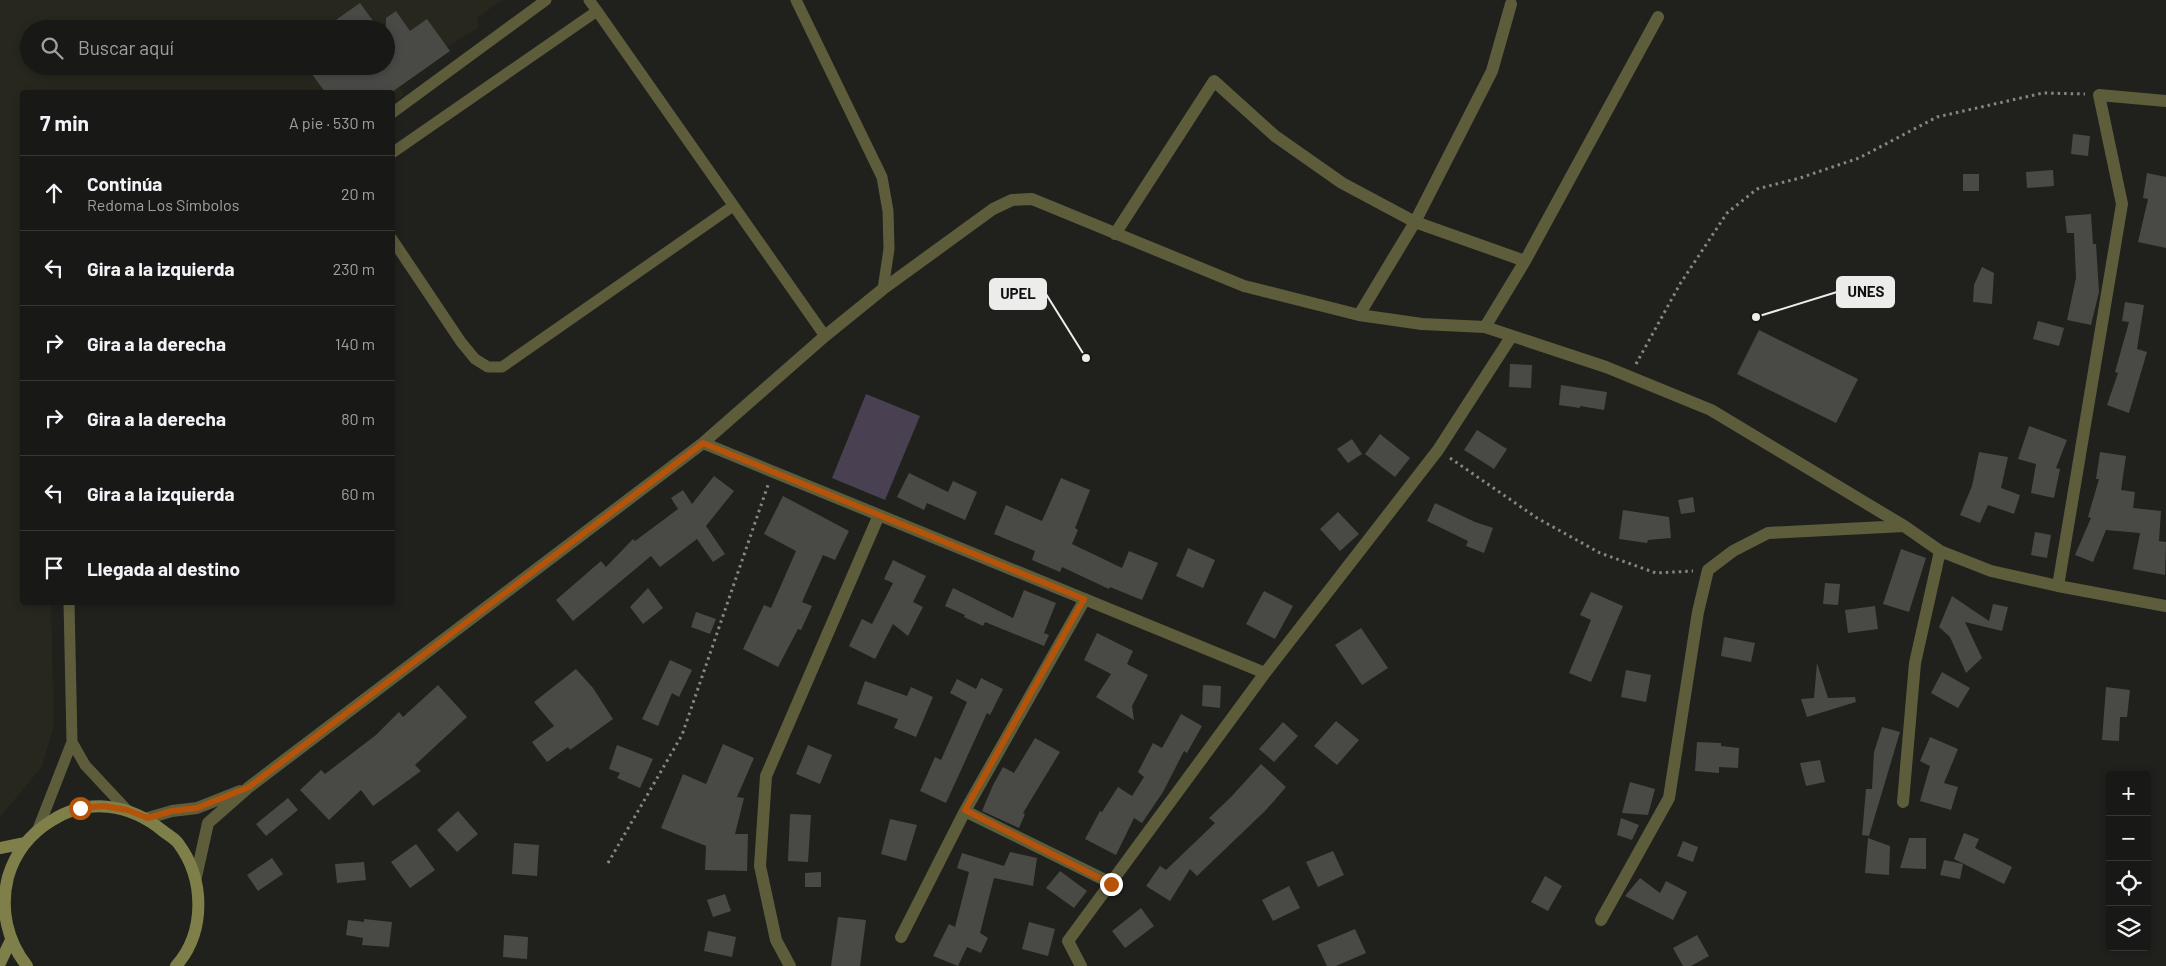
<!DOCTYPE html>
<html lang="es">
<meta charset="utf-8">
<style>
body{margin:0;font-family:Barlow,sans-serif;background:#252523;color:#f1f3f6}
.controls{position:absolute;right:15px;bottom:15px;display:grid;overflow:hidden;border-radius:5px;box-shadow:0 2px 8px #0003}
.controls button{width:45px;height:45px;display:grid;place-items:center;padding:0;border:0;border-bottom:1px solid #363735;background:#181816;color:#f1f3f6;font:25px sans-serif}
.stop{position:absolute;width:15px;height:15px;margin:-11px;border:4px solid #b45309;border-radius:50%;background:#fff}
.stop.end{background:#b45309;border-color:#fff;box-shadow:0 1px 5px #0008}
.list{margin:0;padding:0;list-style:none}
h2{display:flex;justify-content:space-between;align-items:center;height:65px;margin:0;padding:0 20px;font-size:21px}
h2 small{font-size:16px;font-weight:400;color:#9fa0a1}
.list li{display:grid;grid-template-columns:32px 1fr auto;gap:15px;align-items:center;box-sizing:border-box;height:75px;padding:0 20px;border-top:1px solid #363735}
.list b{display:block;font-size:19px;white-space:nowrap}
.list p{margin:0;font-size:16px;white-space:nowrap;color:#9fa0a1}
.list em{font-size:16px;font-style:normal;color:#9fa0a1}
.icon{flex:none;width:28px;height:28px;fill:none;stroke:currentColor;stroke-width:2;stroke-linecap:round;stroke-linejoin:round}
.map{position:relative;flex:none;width:2166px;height:966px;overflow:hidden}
.search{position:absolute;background:#181816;box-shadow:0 2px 8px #0003;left:20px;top:20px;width:375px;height:55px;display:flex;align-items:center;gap:12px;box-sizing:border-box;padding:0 18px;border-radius:28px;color:#9fa0a1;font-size:19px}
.panel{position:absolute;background:#181816;box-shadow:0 2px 8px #0003;left:20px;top:90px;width:375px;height:515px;border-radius:5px}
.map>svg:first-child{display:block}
.built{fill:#27271e;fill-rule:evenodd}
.green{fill:#494052}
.building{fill:#494946}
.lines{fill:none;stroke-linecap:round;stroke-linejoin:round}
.path{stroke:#868784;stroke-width:3;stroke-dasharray:2.5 4;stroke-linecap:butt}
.lane{stroke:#5d5d3c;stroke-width:11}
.street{stroke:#5d5d3c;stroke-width:12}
.secondary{stroke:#7f8049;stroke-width:12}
.route{stroke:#b45309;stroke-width:6}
.leader{fill:none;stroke:#ecedeb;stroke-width:2}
.callout-dot{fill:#ecedeb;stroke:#171714;stroke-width:2}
.callout{fill:#ecedeb;stroke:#ecedeb;stroke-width:2}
.callout-label{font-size:15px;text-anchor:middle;font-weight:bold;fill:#111}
</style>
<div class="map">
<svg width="2166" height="966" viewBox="0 0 2166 966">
<rect width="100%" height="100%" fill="#20201d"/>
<!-- built -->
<path class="built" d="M 0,0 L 502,0 L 477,18 L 479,27 L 447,47 L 450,51 L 399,87 L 404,95 L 393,103 L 392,92 L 22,92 L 22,602 L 51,603 L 54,725 L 42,767 L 0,817 ZM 29,29 L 386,29 L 386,66 L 29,66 Z"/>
<!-- green -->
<path class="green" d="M 866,394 L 920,416 L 885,500 L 832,478 Z"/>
<!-- building -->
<path class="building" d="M 360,3 L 379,29 L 323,29 Z
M 396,11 L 410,31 L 427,19 L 450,51 L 392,92 L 325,92 L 306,66 L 386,66 L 386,18 Z
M 2073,134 L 2090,136 L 2088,156 L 2071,154 Z
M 2053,170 L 2054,186 L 2027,188 L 2026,172 Z
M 2147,173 L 2166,177 L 2166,248 L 2138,242 L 2148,199 L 2143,198 Z
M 1963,174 L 1979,174 L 1979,191 L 1963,191 Z
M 2091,214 L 2093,244 L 2096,244 L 2099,292 L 2091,325 L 2067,320 L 2076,278 L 2074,233 L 2067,233 L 2065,216 Z
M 1982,267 L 1994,273 L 1992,304 L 1973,302 L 1974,285 Z
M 2125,302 L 2144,305 L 2137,349 L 2147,352 L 2129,413 L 2107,405 L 2118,373 L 2115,372 L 2129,322 L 2122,321 Z
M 2038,321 L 2064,328 L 2059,346 L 2033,339 Z
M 1759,330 L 1858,379 L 1836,423 L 1737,374 Z
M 1510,364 L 1532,365 L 1531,388 L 1509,387 Z
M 1561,385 L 1607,392 L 1604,410 L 1580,406 L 1580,408 L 1559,405 Z
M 2029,426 L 2067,440 L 2056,468 L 2060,469 L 2054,498 L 2031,493 L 2036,464 L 2018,459 Z
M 1477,430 L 1507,449 L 1494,469 L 1464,450 Z
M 1380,434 L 1410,458 L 1395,477 L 1365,454 Z
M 1352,439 L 1362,454 L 1348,463 L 1337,449 Z
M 1979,452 L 2008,457 L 2001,488 L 2020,495 L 2014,514 L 1988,505 L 1980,523 L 1960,515 L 1972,486 Z
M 2100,452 L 2126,456 L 2121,490 L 2135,492 L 2133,508 L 2161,511 L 2159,541 L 2166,542 L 2165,575 L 2133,569 L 2140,533 L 2106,530 L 2093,562 L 2075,555 L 2091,518 L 2088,517 L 2099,479 L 2096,479 Z
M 909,473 L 948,492 L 953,481 L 977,492 L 965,520 L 927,503 L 924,510 L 897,497 Z
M 714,476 L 734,491 L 706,526 L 725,554 L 713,562 L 697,539 L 660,567 L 651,556 L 573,621 L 556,600 L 601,561 L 606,567 L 633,539 L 635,541 L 678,509 L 671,498 L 683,490 L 692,504 Z
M 1061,478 L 1090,490 L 1075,528 L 1078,530 L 1072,544 L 1122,568 L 1129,551 L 1158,563 L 1142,600 L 1110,587 L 1109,589 L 1062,567 L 1060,572 L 1032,560 L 1035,551 L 994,534 L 1006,505 L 1042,521 Z
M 783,496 L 849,531 L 835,560 L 823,555 L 802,602 L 812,606 L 801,630 L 798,629 L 778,667 L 743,649 L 764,605 L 771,608 L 796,551 L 764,534 Z
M 1693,497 L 1695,512 L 1681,514 L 1678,500 Z
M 1435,503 L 1475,522 L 1493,528 L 1484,553 L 1466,546 L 1468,541 L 1427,521 Z
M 1623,510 L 1669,517 L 1671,538 L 1648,540 L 1647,543 L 1619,539 Z
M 1338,512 L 1359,534 L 1340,551 L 1320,529 Z
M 2035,532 L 2051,535 L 2047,558 L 2031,555 Z
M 1188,548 L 1215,560 L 1203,588 L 1176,576 Z
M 1901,549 L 1926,558 L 1909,612 L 1883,604 Z
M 893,560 L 926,576 L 913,602 L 923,607 L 908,636 L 893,624 L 875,659 L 849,646 L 862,619 L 872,624 L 893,583 L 884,579 Z
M 1825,583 L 1840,584 L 1838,605 L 1823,604 Z
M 648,588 L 663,608 L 643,624 L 630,607 Z
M 953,588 L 1013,618 L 1024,590 L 1056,603 L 1044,633 L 1049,635 L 1044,646 L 985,622 L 983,626 L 964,617 L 965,615 L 945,606 Z
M 1264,591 L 1293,606 L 1275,639 L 1246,624 Z
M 1591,592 L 1623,606 L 1591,682 L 1569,673 L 1591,620 L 1580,615 Z
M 1952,596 L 1989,621 L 1993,604 L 2008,607 L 2002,631 L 1965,622 L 1982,658 L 1966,673 L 1950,637 L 1939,627 Z
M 1875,606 L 1878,629 L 1848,633 L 1845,610 Z
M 696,612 L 716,619 L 710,634 L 691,627 Z
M 1361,628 L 1388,668 L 1362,685 L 1335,645 Z
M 1097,633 L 1133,651 L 1127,664 L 1148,675 L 1132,706 L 1134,720 L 1096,697 L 1111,674 L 1084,660 Z
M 1724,637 L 1755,643 L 1751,662 L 1721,656 Z
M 670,660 L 692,670 L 679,697 L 672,693 L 658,726 L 642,719 Z
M 1817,663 L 1828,698 L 1855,697 L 1856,702 L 1807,717 L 1801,699 L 1814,698 Z
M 576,669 L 593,688 L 613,719 L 570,750 L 568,747 L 547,762 L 532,742 L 554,726 L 534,702 Z
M 1626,670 L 1651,675 L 1646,702 L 1621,697 Z
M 1942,672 L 1970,688 L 1958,708 L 1931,693 Z
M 981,678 L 1003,689 L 990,715 L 987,713 L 946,803 L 920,791 L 935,757 L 941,760 L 967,702 L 950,693 L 957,679 L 976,689 Z
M 865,681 L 907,696 L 911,687 L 933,697 L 916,737 L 894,728 L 898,719 L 857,704 Z
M 438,685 L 467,717 L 415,765 L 421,771 L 373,806 L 361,790 L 329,820 L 300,790 L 321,770 L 325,774 L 376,735 L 399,712 L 403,717 Z
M 1203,685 L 1221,686 L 1220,708 L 1202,706 Z
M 2106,687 L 2130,690 L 2127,717 L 2120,717 L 2119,741 L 2102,740 Z
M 1181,714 L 1202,726 L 1187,753 L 1184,751 L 1163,792 L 1142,823 L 1134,818 L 1116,855 L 1085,839 L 1100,811 L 1102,812 L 1118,787 L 1132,796 L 1144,777 L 1138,772 L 1153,743 L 1162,748 Z
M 1336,721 L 1359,740 L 1337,765 L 1314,746 Z
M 1283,722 L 1298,736 L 1274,762 L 1259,749 Z
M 1882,727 L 1900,732 L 1869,836 L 1862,835 L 1866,789 L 1872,789 L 1874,752 Z
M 1930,737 L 1958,749 L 1944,783 L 1958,787 L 1951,810 L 1920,801 L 1930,766 L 1920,761 Z
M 1035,738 L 1060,752 L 1023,813 L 1025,814 L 1019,828 L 982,811 L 993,785 L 1003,767 L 1014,773 Z
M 1697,742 L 1721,743 L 1721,746 L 1739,748 L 1738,768 L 1719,767 L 1719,773 L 1695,771 Z
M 723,744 L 754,758 L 737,797 L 744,798 L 735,834 L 748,834 L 747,871 L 705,870 L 706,846 L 661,828 L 683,774 L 706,784 Z
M 617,745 L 653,759 L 640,788 L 617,778 L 620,773 L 609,769 Z
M 808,745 L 832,755 L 820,784 L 796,774 Z
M 1820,760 L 1825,782 L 1806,786 L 1800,763 Z
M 1261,764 L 1286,787 L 1266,810 L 1197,876 L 1190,869 L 1170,901 L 1146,886 L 1160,866 L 1166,870 L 1215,823 L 1209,818 L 1231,797 Z
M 1630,782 L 1655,789 L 1648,815 L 1622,813 Z
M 288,798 L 298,810 L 266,836 L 256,824 Z
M 458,811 L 478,834 L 457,852 L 437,830 Z
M 790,814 L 811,815 L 808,862 L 788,861 Z
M 1621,818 L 1639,825 L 1632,840 L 1617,835 Z
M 890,819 L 917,825 L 906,861 L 881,854 Z
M 1964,833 L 1979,839 L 1975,848 L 2012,867 L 2004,884 L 1954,859 Z
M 1868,838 L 1890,846 L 1889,875 L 1865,873 Z
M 1909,838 L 1926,838 L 1926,869 L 1900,868 Z
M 1683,841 L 1698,847 L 1693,862 L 1677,856 Z
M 514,843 L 539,845 L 537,876 L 512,874 Z
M 416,844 L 435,870 L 410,888 L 391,862 Z
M 1333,851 L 1344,875 L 1318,887 L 1306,862 Z
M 1010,852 L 1037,858 L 1033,886 L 994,878 L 980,933 L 988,938 L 981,953 L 967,947 L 958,966 L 933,956 L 949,924 L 955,927 L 969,872 L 957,868 L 962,853 L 1004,866 Z
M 272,858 L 283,874 L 258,891 L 247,875 Z
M 1944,860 L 1963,864 L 1960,879 L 1940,875 Z
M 364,862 L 366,880 L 337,883 L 335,864 Z
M 1060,871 L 1087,891 L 1074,908 L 1046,888 Z
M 821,872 L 821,887 L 805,887 L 805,873 Z
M 1545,876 L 1562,886 L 1548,911 L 1531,902 Z
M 1640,878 L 1660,893 L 1666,881 L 1687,892 L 1673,920 L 1625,896 Z
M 1289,886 L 1300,908 L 1273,921 L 1262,900 Z
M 725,894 L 731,911 L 713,917 L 707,900 Z
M 1141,908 L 1154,926 L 1125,948 L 1112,931 Z
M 838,917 L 866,920 L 860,966 L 831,966 Z
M 364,919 L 392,922 L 389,947 L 362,945 L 363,938 L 346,935 L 348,920 L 364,922 Z
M 1029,922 L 1055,929 L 1048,956 L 1022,949 Z
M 1355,929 L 1366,953 L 1336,966 L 1327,966 L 1317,945 Z
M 708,931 L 736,937 L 732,957 L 704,951 Z
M 504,935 L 528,937 L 527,959 L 503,957 Z
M 1697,935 L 1709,956 L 1691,966 L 1683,966 L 1673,948 Z"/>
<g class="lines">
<!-- path -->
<path class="path" d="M 1636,364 L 1680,284 L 1727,213 L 1757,189 L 1800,178 L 1859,158 L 1937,117 L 2043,93 L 2085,94
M 1450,458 L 1537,518 L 1600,553 L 1656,573 L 1693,571
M 608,863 L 682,735 L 768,485"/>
<!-- lane -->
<path class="lane" d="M 589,0 L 597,11
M 796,0 L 882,177 L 888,211 L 889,249 L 883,289
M 392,113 L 546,0
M 392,153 L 597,11 L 825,336
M 392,239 L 461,342 L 475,359 L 488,367 L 502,367 L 733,206
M 72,742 L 85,765 L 127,810
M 38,829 L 72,742 L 69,602"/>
<!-- street -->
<path class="street" d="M 1115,234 L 1214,81 L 1275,136 L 1342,183 L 1415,222 L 1525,261
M 1359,315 L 1415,222 L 1492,71 L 1511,4
M 1485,327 L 1525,261 L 1658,17
M 703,443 L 1265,673
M 2058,586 L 2122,204 L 2099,95 L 2166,101
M 1903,802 L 1915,663 L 1940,551
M 965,811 L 1111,883
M 148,818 L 172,811 L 197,808 L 240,791
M 196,877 L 208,823 L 249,787 L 703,443 L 825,336 L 883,289 L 993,209 L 1012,200 L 1032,199 L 1244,286 L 1359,315 L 1422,324 L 1485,327 L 1606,367 L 1711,410 L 1904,526 L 1940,551 L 1991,571 L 2058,586 L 2166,606
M 1601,920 L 1669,798 L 1698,612 L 1708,570 L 1733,551 L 1768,533 L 1904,526
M 901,937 L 965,811 L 1085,599
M 790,966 L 776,940 L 760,866 L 766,776 L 879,515
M 1081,966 L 1068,941 L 1265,673 L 1438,450 L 1511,337"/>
<!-- secondary -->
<path class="secondary" d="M 0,848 L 25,843
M 0,963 L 11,940
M 27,966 C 7,941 0,909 8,877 C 15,853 30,834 51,821 C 88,797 130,804 163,831 C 168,835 174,838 178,843 C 205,879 206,932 176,966"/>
</g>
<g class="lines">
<!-- route -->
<path class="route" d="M 80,808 L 104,806 L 127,810 L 148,818 L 172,811 L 197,808 L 249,787 L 703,443 L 1084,599 L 965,810 L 1111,884"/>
</g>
<!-- callouts -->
<path class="leader" d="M1756 317L1837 292M1086 358L1046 294"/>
<g class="callout-dot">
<circle cx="1756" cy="317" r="5"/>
<circle cx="1086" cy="358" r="5"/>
</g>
<g class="callout">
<rect x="1837" y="277" width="57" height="30" rx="5"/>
<rect x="990" y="279" width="56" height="30" rx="5"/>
</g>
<g class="callout-label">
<text x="1866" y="297">UNES</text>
<text x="1018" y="299">UPEL</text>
</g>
</svg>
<div class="controls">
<button>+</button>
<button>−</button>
<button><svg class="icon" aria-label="locate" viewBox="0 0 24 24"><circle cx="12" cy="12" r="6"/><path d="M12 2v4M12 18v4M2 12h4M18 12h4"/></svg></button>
<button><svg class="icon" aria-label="layers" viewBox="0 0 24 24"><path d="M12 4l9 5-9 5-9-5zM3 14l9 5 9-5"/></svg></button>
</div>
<div class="stop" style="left:80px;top:808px"></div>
<div class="stop end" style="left:1111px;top:884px"></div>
<div class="search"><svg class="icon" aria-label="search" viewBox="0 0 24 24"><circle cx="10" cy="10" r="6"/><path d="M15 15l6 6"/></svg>Buscar aquí</div>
<section class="panel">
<h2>7 min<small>A pie · 530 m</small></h2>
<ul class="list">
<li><svg class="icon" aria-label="ahead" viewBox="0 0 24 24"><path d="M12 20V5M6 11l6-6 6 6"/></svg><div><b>Continúa</b><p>Redoma Los Símbolos</p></div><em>20 m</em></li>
<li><svg class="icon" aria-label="left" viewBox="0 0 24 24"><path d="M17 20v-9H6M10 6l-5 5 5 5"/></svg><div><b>Gira a la izquierda</b></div><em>230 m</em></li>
<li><svg class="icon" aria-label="right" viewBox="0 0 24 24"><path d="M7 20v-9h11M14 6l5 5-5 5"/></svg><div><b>Gira a la derecha</b></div><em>140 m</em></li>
<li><svg class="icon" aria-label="right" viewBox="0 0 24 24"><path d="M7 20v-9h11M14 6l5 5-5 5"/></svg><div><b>Gira a la derecha</b></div><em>80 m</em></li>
<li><svg class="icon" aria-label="left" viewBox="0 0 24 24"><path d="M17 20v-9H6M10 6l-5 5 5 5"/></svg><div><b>Gira a la izquierda</b></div><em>60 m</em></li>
<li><svg class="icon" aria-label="arrive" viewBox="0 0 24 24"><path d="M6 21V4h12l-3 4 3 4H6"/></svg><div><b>Llegada al destino</b></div></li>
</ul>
</section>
</div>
